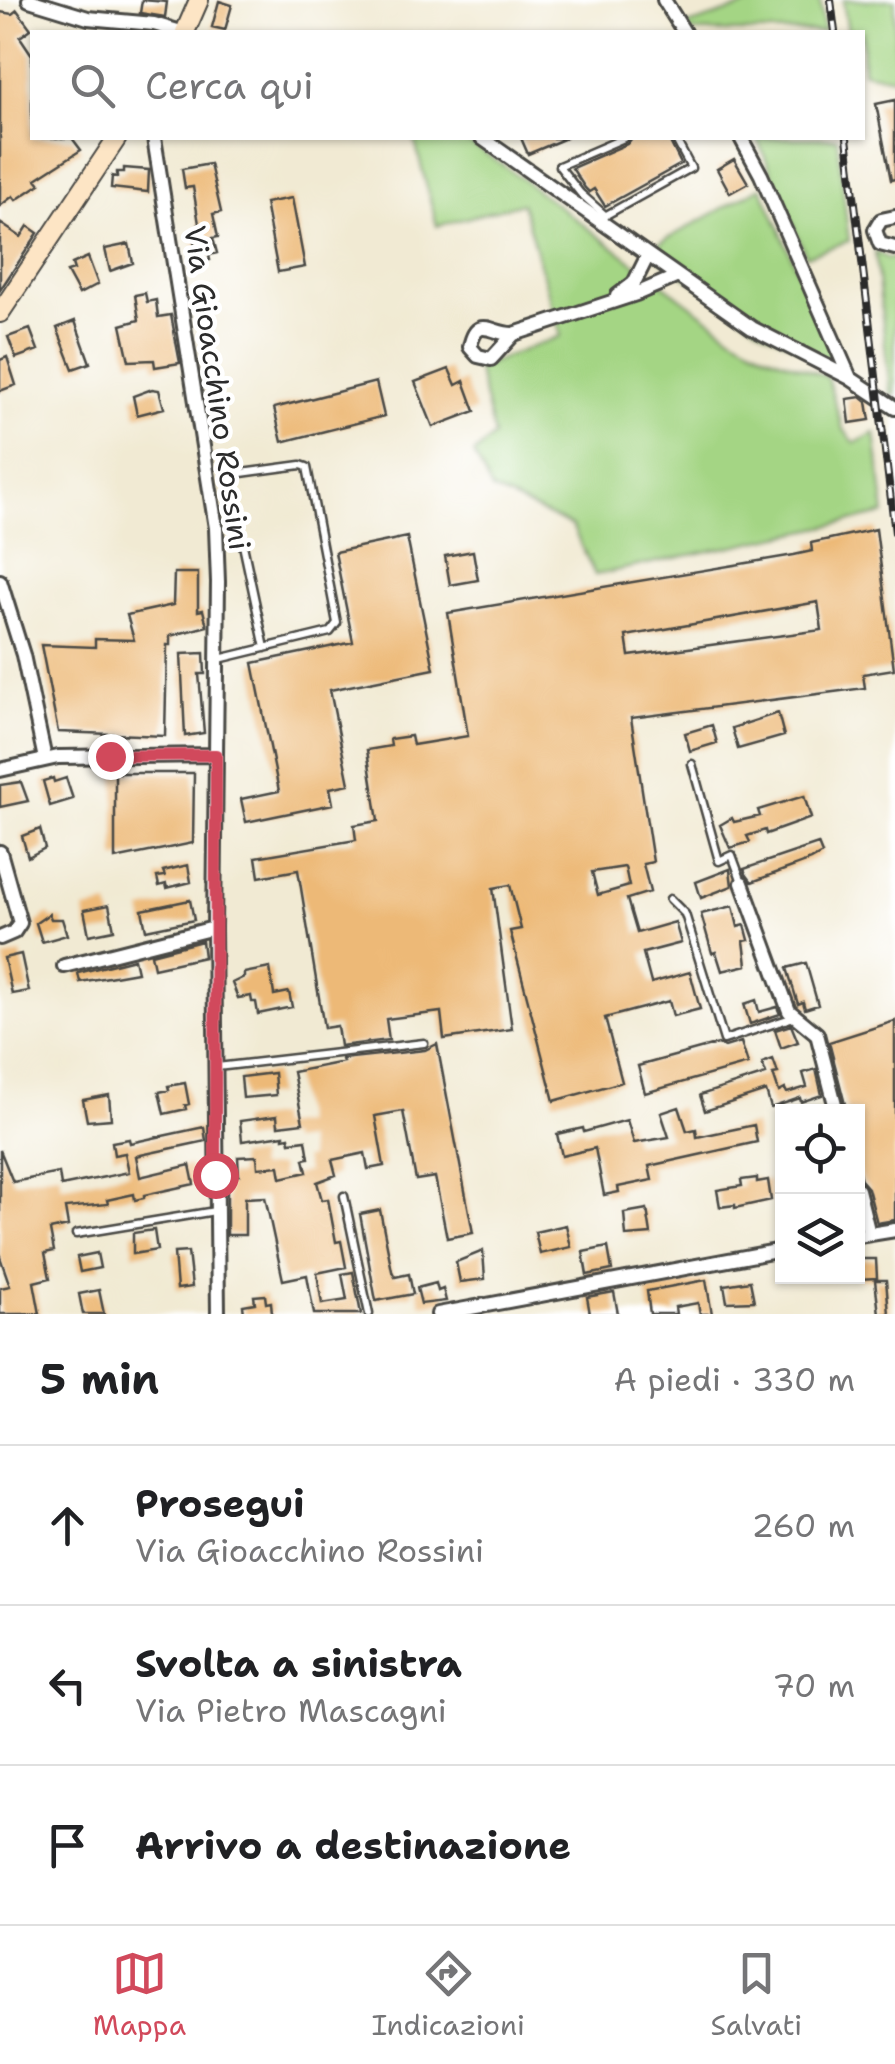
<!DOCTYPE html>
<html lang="it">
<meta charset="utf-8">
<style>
body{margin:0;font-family:"Shantell Sans",sans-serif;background:#f6f6f6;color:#202124}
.controls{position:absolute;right:30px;bottom:30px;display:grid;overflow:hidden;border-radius:0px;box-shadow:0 2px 8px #0004}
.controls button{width:90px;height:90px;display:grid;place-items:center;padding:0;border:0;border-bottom:2px solid #e0e0e0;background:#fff;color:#202124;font:50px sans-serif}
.stop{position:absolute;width:30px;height:30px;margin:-22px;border:8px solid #d1495b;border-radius:50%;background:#fff}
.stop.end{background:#d1495b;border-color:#fff;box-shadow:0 2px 10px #0008}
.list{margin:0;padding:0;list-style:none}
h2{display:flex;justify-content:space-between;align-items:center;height:130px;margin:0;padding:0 40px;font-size:42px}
h2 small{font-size:32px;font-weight:400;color:#757577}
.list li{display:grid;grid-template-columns:65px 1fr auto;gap:30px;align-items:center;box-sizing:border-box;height:160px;padding:0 40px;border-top:2px solid #e0e0e0}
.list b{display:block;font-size:38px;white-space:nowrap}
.list p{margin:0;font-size:32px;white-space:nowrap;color:#757577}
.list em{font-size:32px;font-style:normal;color:#757577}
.icon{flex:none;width:55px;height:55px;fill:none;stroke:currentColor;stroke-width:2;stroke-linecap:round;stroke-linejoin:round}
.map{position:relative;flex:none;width:895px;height:1314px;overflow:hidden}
.search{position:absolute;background:#fff;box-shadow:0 2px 8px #0004;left:30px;right:30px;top:30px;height:110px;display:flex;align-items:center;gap:25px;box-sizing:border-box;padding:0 35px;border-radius:0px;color:#757577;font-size:38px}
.sheet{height:610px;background:#fff}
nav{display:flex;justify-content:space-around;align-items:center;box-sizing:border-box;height:140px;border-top:2px solid #e0e0e0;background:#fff;font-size:28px;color:#757577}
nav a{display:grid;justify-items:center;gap:5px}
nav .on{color:#d1495b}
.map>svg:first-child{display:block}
.green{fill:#a4d584;stroke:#688058;stroke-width:2.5}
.building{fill:#edb977;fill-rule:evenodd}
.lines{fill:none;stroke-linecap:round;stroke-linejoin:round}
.lane-casing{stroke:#494844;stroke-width:11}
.street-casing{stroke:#494844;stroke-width:18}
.secondary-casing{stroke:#494844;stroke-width:22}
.lane{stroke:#fff;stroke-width:6}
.street{stroke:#fff;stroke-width:12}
.secondary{stroke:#fde5c5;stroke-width:18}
.rail-casing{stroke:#2b2b2b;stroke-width:8}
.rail{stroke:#fff;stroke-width:4;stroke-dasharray:11;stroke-linecap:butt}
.route{stroke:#d1495b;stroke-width:12}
.labels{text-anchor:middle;stroke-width:9;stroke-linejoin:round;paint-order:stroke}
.street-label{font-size:30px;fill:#2b2b2b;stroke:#fff}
</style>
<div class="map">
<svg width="895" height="1314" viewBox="0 0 895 1314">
<rect width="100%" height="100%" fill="#fff"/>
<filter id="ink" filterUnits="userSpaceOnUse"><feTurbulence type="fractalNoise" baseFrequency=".01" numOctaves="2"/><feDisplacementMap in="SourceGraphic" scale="20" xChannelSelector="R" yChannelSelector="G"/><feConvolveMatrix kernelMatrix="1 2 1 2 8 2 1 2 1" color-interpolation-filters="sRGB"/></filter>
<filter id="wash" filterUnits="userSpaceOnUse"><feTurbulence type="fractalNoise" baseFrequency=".0048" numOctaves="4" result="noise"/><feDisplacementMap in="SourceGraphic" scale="40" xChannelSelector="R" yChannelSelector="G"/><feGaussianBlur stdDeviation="2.25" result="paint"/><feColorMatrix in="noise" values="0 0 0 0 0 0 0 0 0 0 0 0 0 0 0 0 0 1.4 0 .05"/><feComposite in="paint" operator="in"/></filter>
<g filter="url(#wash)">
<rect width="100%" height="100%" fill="#f1ead3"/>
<!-- green -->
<path class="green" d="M 765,0 L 820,0 L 824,32 L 690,32 L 685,26 Z
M 843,0 L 895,0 L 895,78 L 863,72 L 862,32 L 848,32 Z
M 414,138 L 461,138 L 510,170 L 731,335 L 766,354 L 827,377 L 843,429 L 855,443 L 875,433 L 885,514 L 595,575 L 572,526 L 492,490 L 474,454 L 494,436 L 477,368 L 561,336 L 522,203 L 437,226 Z
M 757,138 L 837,138 L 849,241 L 806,256 Z
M 761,187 L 839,366 L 765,332 L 647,250 Z
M 875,251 L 888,259 L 895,257 L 895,396 L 890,392 Z"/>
<g id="blocks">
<!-- building -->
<path class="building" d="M 142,0 L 167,2 L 165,17 L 140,13 Z
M 219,1 L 232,5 L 225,30 L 212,27 Z
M 17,10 L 31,29 L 20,37 L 32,55 L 32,138 L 72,138 L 81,150 L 36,179 L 40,184 L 16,200 L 13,196 L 0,206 L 0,12 L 12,14 Z
M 895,100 L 895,179 L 891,180 L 876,104 Z
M 521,138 L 566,138 L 528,154 Z
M 632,138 L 668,138 L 681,164 L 605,206 L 594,189 L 589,192 L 585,188 L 572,168 L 627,144 Z
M 734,159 L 748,183 L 730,193 L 717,169 Z
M 210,164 L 221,212 L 213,214 L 218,237 L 213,238 L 217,253 L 209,255 L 210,260 L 198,262 L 192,232 L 200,230 L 193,187 L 185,188 L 182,169 Z
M 124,168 L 149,170 L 148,192 L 111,188 L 112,176 L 117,177 L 117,172 L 124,172 Z
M 292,198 L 305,267 L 278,272 L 265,203 Z
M 0,223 L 21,237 L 28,226 L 38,233 L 0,290 Z
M 129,244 L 133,263 L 110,271 L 105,249 Z
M 88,257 L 98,284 L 79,294 L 67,272 L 74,270 L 72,264 Z
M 145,293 L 147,302 L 156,300 L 158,317 L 171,315 L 180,363 L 155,367 L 154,360 L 129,361 L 121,325 L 139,320 L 135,295 Z
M 75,321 L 90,363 L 73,369 L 57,328 Z
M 30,329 L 38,350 L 16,358 L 8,337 Z
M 7,357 L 16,385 L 0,391 L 0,360 Z
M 449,369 L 456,385 L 464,381 L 475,411 L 433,427 L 415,382 Z
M 376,382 L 384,416 L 282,442 L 274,408 Z
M 152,389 L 159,390 L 164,408 L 137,415 L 133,396 Z
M 861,397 L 867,402 L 870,420 L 850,423 L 847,399 Z
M 876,529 L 894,669 L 863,674 L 865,688 L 631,718 L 653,862 L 643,864 L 650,892 L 627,899 L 637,933 L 675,922 L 681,943 L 643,953 L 651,983 L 690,972 L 700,1009 L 673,1016 L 669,1001 L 605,1018 L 622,1082 L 554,1101 L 510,931 L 521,929 L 510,885 L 493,888 L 512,1029 L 444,1039 L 441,1012 L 386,1019 L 389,1040 L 340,1046 L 337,1026 L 324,1028 L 298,870 L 259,877 L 256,857 L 356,840 L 354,825 L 378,821 L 367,750 L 391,746 L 390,739 L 411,736 L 413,745 L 468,736 L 448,613 L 794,555 L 812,551 L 811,543 ZM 818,602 L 822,630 L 629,656 L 626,636 ZM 625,867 L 629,886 L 598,895 L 592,872 Z
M 407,537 L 434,669 L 330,690 L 349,784 L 330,788 L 333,804 L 246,822 L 241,799 L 279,791 L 253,663 L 353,642 L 335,552 Z
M 473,551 L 478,580 L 450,585 L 445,556 Z
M 174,573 L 198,573 L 198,611 L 203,610 L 207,626 L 170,636 L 170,645 L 167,645 L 165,736 L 58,732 L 41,645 L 95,647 L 95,639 L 134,640 L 127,615 L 173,605 Z
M 204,653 L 205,674 L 199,674 L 204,733 L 185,736 L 181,654 Z
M 778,713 L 784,736 L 738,749 L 732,728 Z
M 712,725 L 717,743 L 690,751 L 685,733 Z
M 115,773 L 194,773 L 193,843 L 115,859 Z
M 53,778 L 54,782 L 66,778 L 73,799 L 50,806 L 43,781 Z
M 21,782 L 28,801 L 0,807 L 0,785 Z
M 804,796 L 811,818 L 766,834 L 765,830 L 747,836 L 750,842 L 730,848 L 720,825 L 732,818 L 734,822 L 760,816 L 758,810 Z
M 40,829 L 45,848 L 28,857 L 22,836 Z
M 818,844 L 822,854 L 811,860 L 752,882 L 746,874 L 744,869 Z
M 188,865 L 191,882 L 167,888 L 166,884 L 159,886 L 157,877 L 165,876 L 163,871 Z
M 730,869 L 732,886 L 701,898 L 696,882 Z
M 190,900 L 194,920 L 146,930 L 142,910 Z
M 109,905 L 114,930 L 89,935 L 84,910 Z
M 733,906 L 738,927 L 745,925 L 749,940 L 744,941 L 747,965 L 722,971 L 716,952 L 712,953 L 701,914 Z
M 49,914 L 51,919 L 62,919 L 67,935 L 42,942 L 36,923 Z
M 202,941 L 204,957 L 154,968 L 151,954 Z
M 21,954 L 29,991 L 12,994 L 4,958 Z
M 134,959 L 137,972 L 80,982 L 78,973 Z
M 806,963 L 818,1005 L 805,1009 L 803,1002 L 798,1004 L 787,968 Z
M 270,968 L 274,995 L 289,992 L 292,1007 L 258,1014 L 256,1002 L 252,1002 L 251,996 L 238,998 L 232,983 L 244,977 L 244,973 Z
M 756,1000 L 759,1012 L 777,1007 L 780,1014 L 750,1024 L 744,1004 Z
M 895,1021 L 895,1220 L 877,1223 L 868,1188 L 861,1180 L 858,1168 L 858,1112 L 847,1112 L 829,1042 Z
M 791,1025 L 798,1042 L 781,1048 L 775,1030 Z
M 741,1042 L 748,1064 L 645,1093 L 638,1066 L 718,1044 L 725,1047 Z
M 437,1044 L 473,1233 L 447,1238 L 435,1177 L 416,1180 L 403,1111 L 375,1116 L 384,1166 L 368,1169 L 365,1153 L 332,1160 L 336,1175 L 317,1182 L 322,1200 L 328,1199 L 336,1242 L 341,1241 L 346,1267 L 317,1273 L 322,1304 L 347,1300 L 342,1274 L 353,1272 L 361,1314 L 314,1314 L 307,1275 L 283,1280 L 265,1197 L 245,1198 L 245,1235 L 227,1235 L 227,1176 L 239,1175 L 238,1157 L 257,1156 L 258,1168 L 279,1166 L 281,1178 L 307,1172 L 304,1159 L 309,1158 L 306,1140 L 290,1142 L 289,1137 L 284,1138 L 284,1135 L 242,1141 L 240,1121 L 277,1116 L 278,1126 L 303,1123 L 293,1072 L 343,1062 L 342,1059 L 425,1050 Z
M 773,1059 L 778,1073 L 773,1074 L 779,1092 L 785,1089 L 787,1093 L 807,1087 L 803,1073 L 816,1069 L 822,1095 L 801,1102 L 800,1098 L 771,1108 L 766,1091 L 705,1111 L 700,1095 L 766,1074 L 762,1063 Z
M 274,1073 L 276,1095 L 243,1098 L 241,1077 Z
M 185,1083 L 189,1104 L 185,1105 L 186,1109 L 164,1114 L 159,1092 L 169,1090 L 168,1086 Z
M 109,1095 L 111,1119 L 87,1121 L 83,1100 Z
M 679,1107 L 687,1131 L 696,1129 L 697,1137 L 754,1125 L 757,1142 L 649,1166 L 652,1180 L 618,1187 L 619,1192 L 604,1195 L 595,1148 L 562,1156 L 557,1134 L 583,1128 L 584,1132 L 627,1120 L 634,1143 L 669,1137 L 661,1113 Z
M 204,1127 L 206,1141 L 136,1156 L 140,1177 L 190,1165 L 194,1184 L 144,1195 L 144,1198 L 135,1200 L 134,1194 L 107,1200 L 108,1204 L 65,1208 L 68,1226 L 50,1230 L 54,1251 L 45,1253 L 50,1278 L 34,1282 L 40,1314 L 0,1314 L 0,1288 L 10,1286 L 0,1257 L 0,1150 L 13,1182 L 59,1173 L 61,1186 L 129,1172 L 125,1153 L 114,1155 L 112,1142 L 129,1139 L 130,1143 Z
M 757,1178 L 757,1182 L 768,1180 L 771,1200 L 735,1208 L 735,1205 L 720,1207 L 717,1190 L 742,1186 L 741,1180 Z
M 647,1209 L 651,1234 L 626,1236 L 624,1213 Z
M 380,1210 L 392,1271 L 395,1277 L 409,1274 L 413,1294 L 376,1301 L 360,1214 Z
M 566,1225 L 571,1247 L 540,1254 L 535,1232 Z
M 154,1230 L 157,1250 L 133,1254 L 133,1233 Z
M 608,1247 L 612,1270 L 587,1275 L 583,1252 Z
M 483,1251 L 485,1279 L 460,1282 L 456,1262 Z
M 188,1252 L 192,1287 L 177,1289 L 174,1253 Z
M 97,1253 L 100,1268 L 80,1272 L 77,1257 Z
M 858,1259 L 876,1259 L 877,1278 L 858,1279 Z
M 706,1280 L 712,1314 L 700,1314 L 698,1303 L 675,1307 L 676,1314 L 650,1314 L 647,1291 Z
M 875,1280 L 886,1280 L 889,1314 L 879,1314 Z
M 750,1281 L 754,1301 L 727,1302 L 724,1285 Z
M 436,1283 L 438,1291 L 443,1289 L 446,1301 L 421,1304 L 417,1288 Z
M 99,1290 L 104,1314 L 83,1314 L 79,1294 Z
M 614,1292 L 618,1314 L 590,1314 L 587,1297 Z
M 265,1295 L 266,1303 L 271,1302 L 272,1314 L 244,1314 L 243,1305 L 255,1303 L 254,1296 Z"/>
</g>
</g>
<g filter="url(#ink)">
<use href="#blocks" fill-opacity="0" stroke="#494844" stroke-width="2.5"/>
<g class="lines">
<!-- lane casing -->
<g class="lane-casing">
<path id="lane" d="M 606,216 L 580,193 L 559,166 L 624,138
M 599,219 L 691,168 L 675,138
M 219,659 L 330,632 L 337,623 L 307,467 L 301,465 L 234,474 L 230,484 L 265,648
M 692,764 L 719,861 L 732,855 L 742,882
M 670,899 L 685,914 L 724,1040 L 794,1017
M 217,1067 L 424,1043
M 344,1196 L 369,1314
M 76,1234 L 215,1211"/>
</g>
<!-- street casing -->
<g class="street-casing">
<path id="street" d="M 29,0 L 88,18 L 154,24 L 181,32
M 664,0 L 684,32
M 154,138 L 216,528 L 218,582 L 214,928 L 218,1314
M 482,138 L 752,328 L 850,378 L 895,408
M 741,138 L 761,175 L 850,378
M 895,217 L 881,220 L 875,230 L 880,244 L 895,248
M 617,296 L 634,283 L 648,255
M 514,334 L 491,359 L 478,356 L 470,347 C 477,313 492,335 514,334 L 636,294 L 678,276
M 0,581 L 23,655 L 45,759
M 0,770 L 58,757 L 216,755
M 0,852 L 20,923 L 14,932 L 0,938
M 742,883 L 789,1011 L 817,1034 L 837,1112
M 64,966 L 214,928
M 858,1190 L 869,1234
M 858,1236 L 895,1230
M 438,1314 L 782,1250"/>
</g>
<!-- secondary casing -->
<g class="secondary-casing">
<path id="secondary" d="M 185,32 L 199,0
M 0,313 L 117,138"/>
</g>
<!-- lane -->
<use href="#lane" class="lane"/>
<!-- street -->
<use href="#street" class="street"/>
<!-- secondary -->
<use href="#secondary" class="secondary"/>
<!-- rail casing -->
<g class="rail-casing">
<path id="rail" d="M 831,0 L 835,32
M 847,138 L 895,533"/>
</g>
<!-- rail -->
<use href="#rail" class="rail"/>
</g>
</g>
<g class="lines" filter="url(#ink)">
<!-- route -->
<path class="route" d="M 110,756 L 216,755 L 215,1175"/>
</g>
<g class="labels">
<!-- street labels -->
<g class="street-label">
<text transform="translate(217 388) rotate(82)" y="10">Via Gioacchino Rossini</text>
</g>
</g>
</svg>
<div class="controls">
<button><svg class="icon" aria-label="locate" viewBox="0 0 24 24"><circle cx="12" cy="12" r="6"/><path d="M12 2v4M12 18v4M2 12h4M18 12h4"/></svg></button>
<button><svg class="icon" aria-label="layers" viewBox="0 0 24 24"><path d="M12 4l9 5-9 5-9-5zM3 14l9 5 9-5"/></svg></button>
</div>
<div class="stop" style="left:215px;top:1175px"></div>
<div class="stop end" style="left:110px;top:756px"></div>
<div class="search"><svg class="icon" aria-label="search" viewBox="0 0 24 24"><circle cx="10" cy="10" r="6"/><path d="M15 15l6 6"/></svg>Cerca qui</div>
</div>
<section class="sheet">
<h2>5 min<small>A piedi · 330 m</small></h2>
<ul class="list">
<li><svg class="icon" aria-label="ahead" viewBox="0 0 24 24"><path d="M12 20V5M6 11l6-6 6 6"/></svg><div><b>Prosegui</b><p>Via Gioacchino Rossini</p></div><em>260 m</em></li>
<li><svg class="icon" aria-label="left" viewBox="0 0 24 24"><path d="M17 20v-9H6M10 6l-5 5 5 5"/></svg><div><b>Svolta a sinistra</b><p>Via Pietro Mascagni</p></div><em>70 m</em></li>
<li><svg class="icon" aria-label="arrive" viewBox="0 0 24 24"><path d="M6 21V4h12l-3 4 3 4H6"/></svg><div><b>Arrivo a destinazione</b></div></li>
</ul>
</section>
<nav>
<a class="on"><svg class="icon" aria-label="map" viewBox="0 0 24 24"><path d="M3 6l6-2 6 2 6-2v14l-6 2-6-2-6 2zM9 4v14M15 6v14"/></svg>Mappa</a>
<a><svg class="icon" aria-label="directions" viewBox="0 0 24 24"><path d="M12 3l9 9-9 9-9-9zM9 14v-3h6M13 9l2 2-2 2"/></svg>Indicazioni</a>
<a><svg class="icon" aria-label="saved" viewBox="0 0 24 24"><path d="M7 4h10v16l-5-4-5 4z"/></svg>Salvati</a>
</nav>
